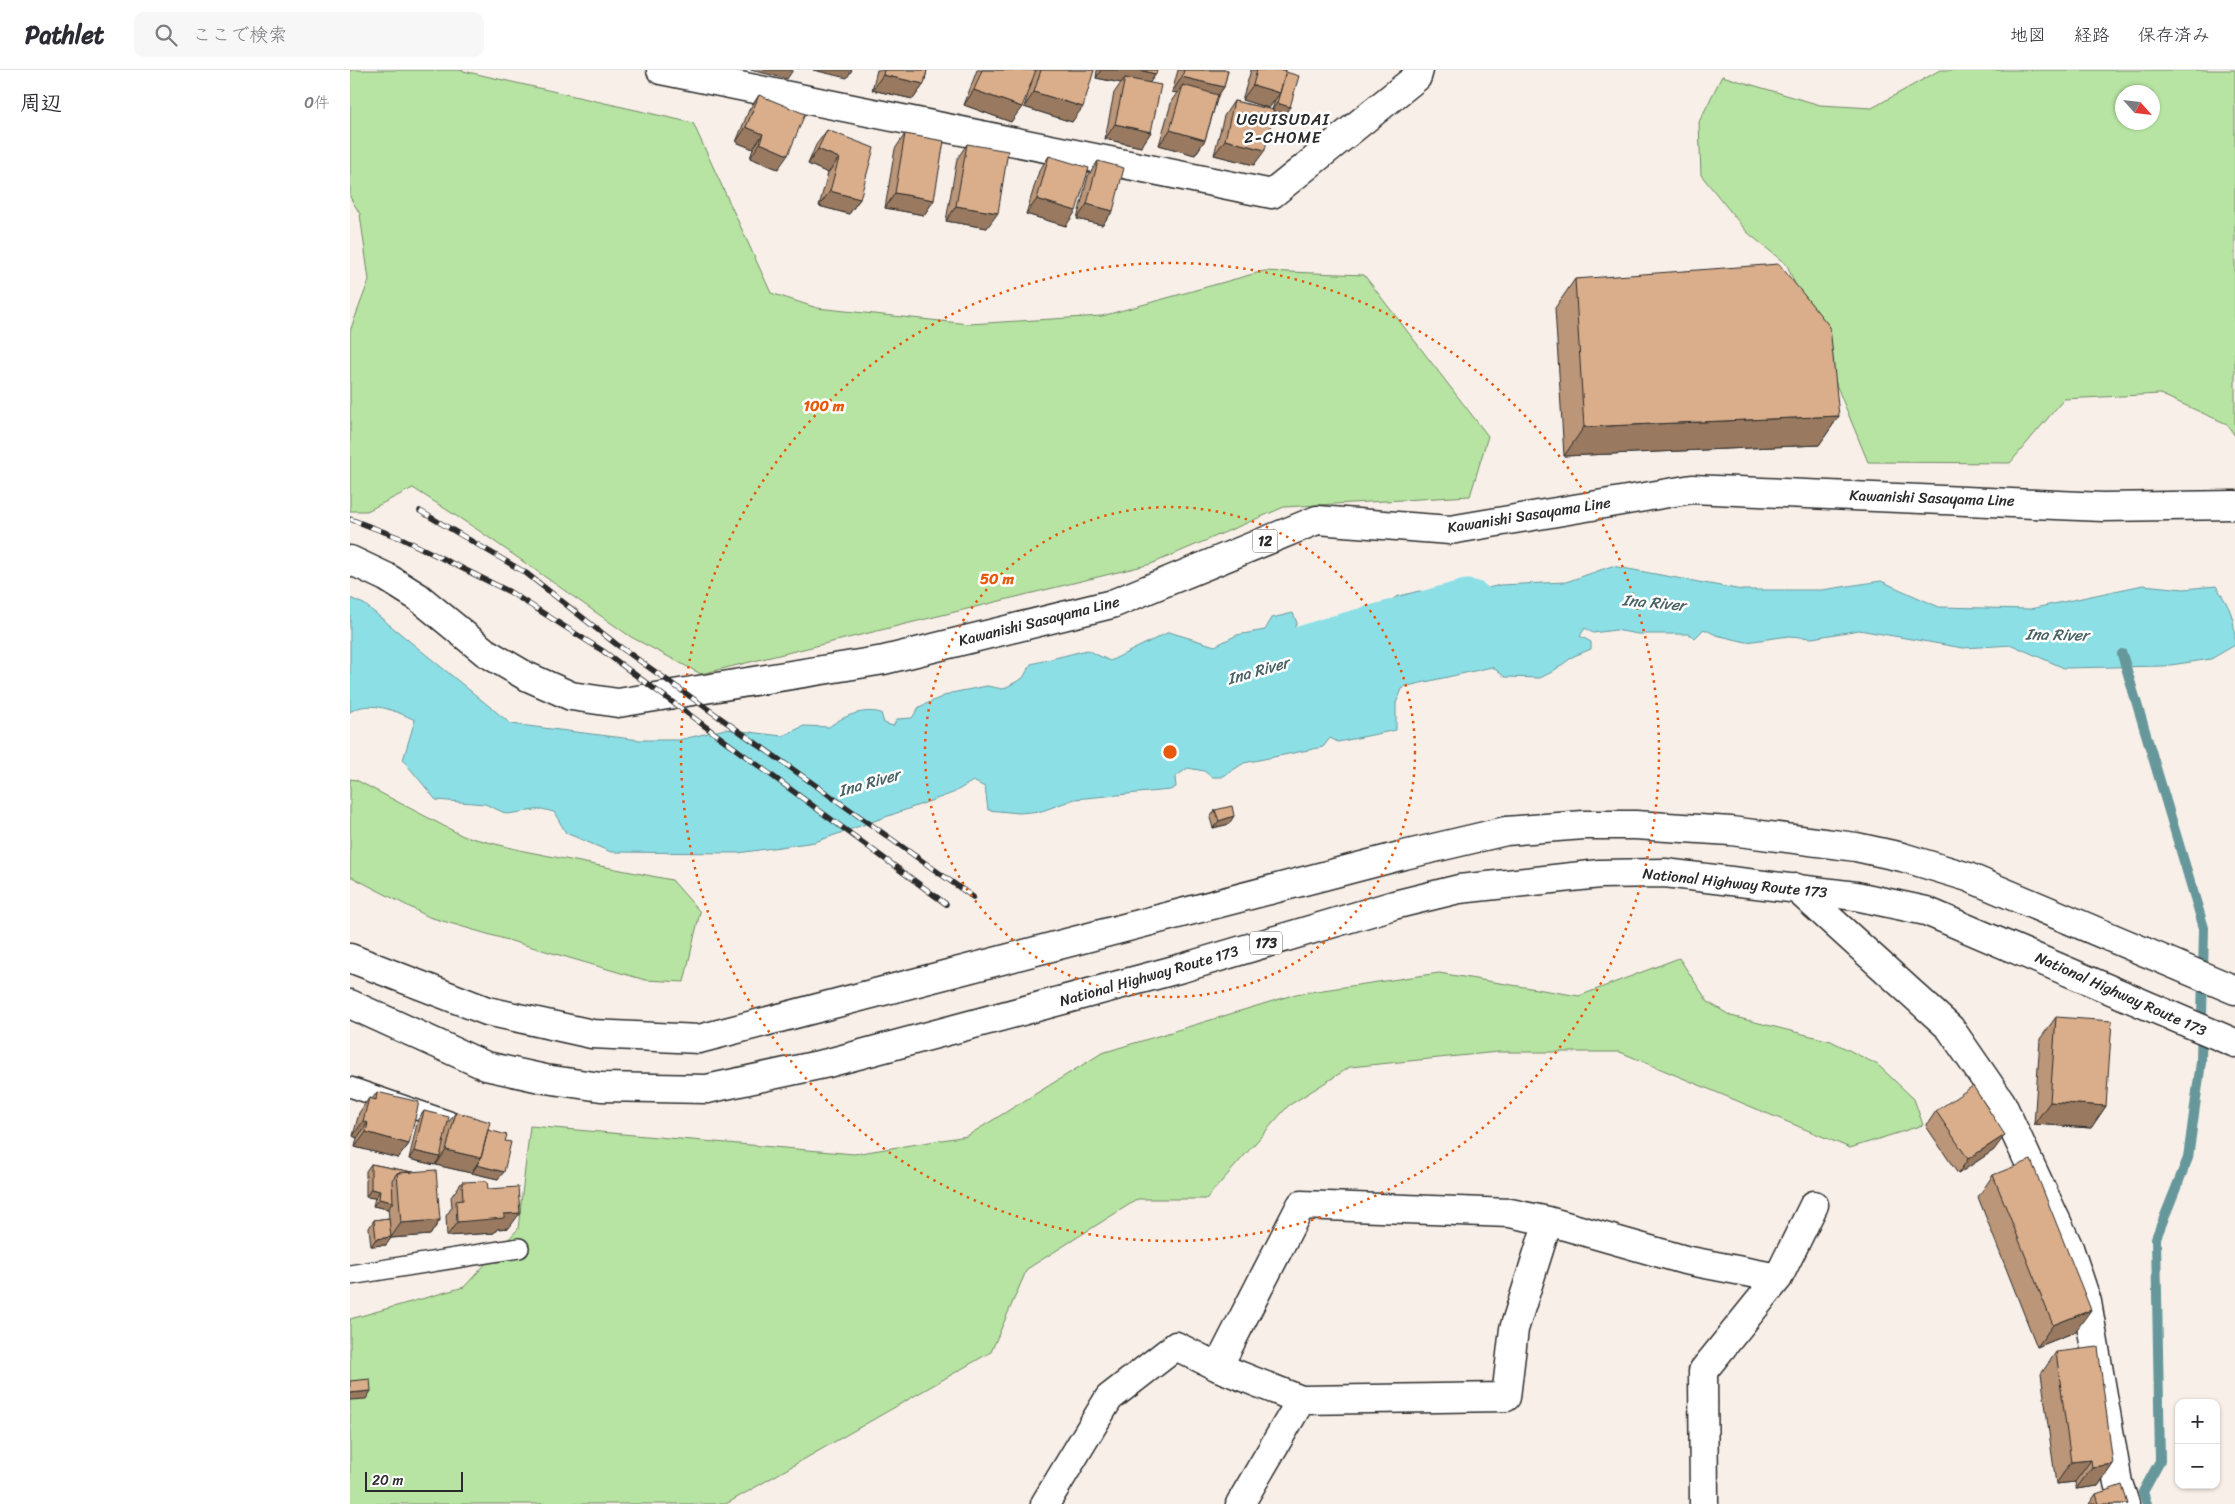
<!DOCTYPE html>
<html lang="ja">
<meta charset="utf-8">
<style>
body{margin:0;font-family:Sriracha,"Klee One",sans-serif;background:#f7f7f7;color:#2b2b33}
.controls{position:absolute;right:15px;bottom:15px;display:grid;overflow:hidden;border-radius:10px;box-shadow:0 1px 4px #0004}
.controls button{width:45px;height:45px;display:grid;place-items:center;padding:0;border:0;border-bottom:1px solid #e1e1e2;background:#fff;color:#2b2b33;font:25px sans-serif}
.compass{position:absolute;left:1765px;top:15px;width:45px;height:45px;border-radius:50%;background:#fff;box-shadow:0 1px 4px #0004;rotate:117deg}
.scale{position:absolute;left:15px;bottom:12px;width:98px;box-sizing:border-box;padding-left:5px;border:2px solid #2b2b2b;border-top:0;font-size:14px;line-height:18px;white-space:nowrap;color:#2b2b2b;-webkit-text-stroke:4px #fff;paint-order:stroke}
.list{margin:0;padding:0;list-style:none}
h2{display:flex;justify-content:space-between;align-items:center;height:65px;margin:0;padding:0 20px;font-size:21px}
h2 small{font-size:16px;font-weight:400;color:#7c7c81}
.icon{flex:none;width:28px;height:28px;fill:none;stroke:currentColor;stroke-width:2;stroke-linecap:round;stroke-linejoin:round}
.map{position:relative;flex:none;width:1885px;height:1434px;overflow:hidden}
header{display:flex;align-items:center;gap:30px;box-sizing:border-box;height:70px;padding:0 25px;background:#fff;border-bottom:1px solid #e1e1e2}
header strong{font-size:24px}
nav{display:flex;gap:28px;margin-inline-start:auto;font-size:18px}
.search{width:350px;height:45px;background:#f7f7f7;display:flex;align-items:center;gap:12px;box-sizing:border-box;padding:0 18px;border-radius:10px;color:#7c7c81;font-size:19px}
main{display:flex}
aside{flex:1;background:#fff}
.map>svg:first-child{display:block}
.green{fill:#b7e4a2;stroke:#718866;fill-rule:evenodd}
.water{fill:#8ddfe6;stroke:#66979b}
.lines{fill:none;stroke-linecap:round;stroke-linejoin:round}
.stream{stroke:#66979b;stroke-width:10}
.river{stroke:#8ddfe6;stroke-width:59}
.lane-casing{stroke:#2b2b2b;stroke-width:22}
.street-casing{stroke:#2b2b2b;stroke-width:31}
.primary-casing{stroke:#2b2b2b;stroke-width:31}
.highway-casing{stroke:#2b2b2b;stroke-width:31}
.lane{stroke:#fff;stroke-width:19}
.street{stroke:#fff;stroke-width:28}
.primary{stroke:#fff;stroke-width:28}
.highway{stroke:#fff;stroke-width:28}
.rail-casing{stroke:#2b2b2b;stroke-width:5.5}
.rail{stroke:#fff;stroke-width:4;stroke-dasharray:11;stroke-linecap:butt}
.wall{fill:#bb9678;stroke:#2b2b2b}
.shaded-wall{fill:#997a61;stroke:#2b2b2b}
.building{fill:#daae8b;stroke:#2b2b2b}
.ring{fill:none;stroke:#e8590c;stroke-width:2.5;stroke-dasharray:2.5 5}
.labels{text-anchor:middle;stroke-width:5;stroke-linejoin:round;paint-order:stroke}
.shield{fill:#fff;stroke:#6b6b6b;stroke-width:1}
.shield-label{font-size:14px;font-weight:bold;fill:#2b2b2b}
.street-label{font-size:15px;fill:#2b2b2b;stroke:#fff}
.neighbourhood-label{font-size:16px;letter-spacing:1px;fill:#2b2b2b;stroke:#fff}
.water-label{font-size:16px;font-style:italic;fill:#486163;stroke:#fff}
.centre{fill:#e8590c;stroke:#fff;stroke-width:2.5}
.ring-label{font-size:15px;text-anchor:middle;font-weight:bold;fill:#e8590c;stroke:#fff;stroke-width:5;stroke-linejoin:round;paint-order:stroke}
</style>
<header>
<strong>Pathlet</strong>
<div class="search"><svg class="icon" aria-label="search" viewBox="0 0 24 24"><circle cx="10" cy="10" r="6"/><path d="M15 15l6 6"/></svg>ここで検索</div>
<nav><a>地図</a><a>経路</a><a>保存済み</a></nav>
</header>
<main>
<aside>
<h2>周辺<small>0件</small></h2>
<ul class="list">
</ul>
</aside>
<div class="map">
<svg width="1885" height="1434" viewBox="0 0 1885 1434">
<rect width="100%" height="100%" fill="#f8efe8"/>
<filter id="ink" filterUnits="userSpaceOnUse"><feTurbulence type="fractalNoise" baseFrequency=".02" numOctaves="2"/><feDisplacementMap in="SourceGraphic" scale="10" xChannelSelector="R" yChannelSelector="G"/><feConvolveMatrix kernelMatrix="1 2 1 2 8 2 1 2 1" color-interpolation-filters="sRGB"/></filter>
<g filter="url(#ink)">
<!-- green -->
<path class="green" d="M 0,0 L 109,0 L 343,53 L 421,223 L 467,238 L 619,254 L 752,246 L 914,201 L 1014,205 L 1138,366 L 1120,426 L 934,437 L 801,494 L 351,604 L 281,567 L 128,460 L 63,418 L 17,441 L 0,441 L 0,261 L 19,210 L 10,144 L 0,127 Z
M 1590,0 L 1885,0 L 1885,366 L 1877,354 L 1810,324 L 1714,329 L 1660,393 L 1518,392 L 1437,195 L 1397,162 L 1351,105 L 1349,52 L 1372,6 L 1470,35 L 1522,38 ZM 1772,22 L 1802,22 L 1802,52 L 1772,52 Z
M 0,709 L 6,710 L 113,766 L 174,781 L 322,810 L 350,842 L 334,912 L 295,910 L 79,847 L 0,806 Z
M 1329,888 L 1358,932 L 1381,946 L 1481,971 L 1528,995 L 1564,1029 L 1573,1055 L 1500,1078 L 1270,982 L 1148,982 L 1000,997 L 938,1036 L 856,1129 L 788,1129 L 677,1199 L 641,1282 L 376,1434 L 0,1434 L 0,1249 L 114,1217 L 168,1159 L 180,1056 L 504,1084 L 617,1066 L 752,983 L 946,924 L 1089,903 L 1229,926 Z"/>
<!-- water -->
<path class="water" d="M 1262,496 L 1392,520 L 1472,520 L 1531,511 L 1589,537 L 1680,539 L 1793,515 L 1834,519 L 1866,516 C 1881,539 1885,548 1885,575 L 1861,589 L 1814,596 L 1714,598 L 1662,575 L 1613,578 L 1509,560 L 1462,568 L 1439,566 L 1396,572 L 1366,565 L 1354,559 L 1345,568 L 1339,564 L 1288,564 L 1265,560 L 1243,563 L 1235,558 L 1230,566 L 1241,572 L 1241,579 L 1224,586 L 1202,602 L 1190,608 L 1155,607 L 1142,597 L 1053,617 L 1046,633 L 1046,660 L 988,672 L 980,668 L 973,677 L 894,693 L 872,707 L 862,707 L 854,701 L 838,698 L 825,707 L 826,717 L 820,720 L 725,729 L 692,741 L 669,743 L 638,740 L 635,717 L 623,711 L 603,723 L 465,772 L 388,783 L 261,782 L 216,763 L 204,742 L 192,739 L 157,744 L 135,734 L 86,730 L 53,690 L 65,650 C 46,641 19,629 0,642 L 0,528 L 14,534 L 161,654 L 290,670 L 329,670 L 375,659 L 432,666 L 454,656 L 479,657 C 493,646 513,638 531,643 L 534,653 L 543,656 L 547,649 L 562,648 L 569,637 L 601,623 L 637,616 L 653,619 L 673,608 L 681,594 L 737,580 L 760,591 L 819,562 L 865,576 L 887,565 L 915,560 L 922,548 L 943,543 L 947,553 L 931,580 L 935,588 L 943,592 L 946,584 L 953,583 L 956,595 L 974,598 L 988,593 L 998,568 L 1010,563 L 1032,575 L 1038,571 L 1039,540 L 1035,535 L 1046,527 L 1069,521 L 1107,526 L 1150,515 L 1216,512 Z"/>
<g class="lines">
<!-- stream -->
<path class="stream" d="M 1772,584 L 1854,858 L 1851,992 L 1838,1088 L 1806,1168 L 1810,1391 L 1793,1422 L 1797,1434"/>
<!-- river -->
<path class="river" d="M 862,615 L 980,577 L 1118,539"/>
<!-- lane casing -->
<g class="lane-casing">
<path id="lane" d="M 0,1017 L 99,1051
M 0,1205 L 169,1178"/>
</g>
<!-- street casing -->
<g class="street-casing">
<path id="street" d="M 311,0 L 922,124 L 1067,7 L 1069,0
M 1446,818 L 1600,958 L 1651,1032 L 1719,1178 L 1737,1232 L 1768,1413 L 1775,1434
M 1198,1151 L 1164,1259 L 1156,1327 L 951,1330 L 868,1297 L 951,1135 L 1160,1143 L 1198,1151 L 1335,1190 L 1428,1208
M 695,1434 L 759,1328 L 826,1276 L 868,1297
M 890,1434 L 951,1330
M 1354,1434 L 1353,1301 L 1428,1208 L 1464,1135"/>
</g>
<!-- primary casing -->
<g class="primary-casing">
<path id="primary" d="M 0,490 L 36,507 L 68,527 L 135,582 L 176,606 L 221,626 L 268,633 L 534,590 L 762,534 L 967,450 L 1100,460 L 1342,419 L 1753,437 L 1885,435"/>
</g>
<!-- highway casing -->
<g class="highway-casing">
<path id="highway" d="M 0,888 L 137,941 L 242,964 L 349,969 L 1050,786 L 1156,761 L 1234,755 L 1285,755 L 1381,761 L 1506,777 L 1552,787 L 1618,807 L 1885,920
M 0,934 L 136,996 L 195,1009 L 251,1017 L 357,1019 L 478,993 L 832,898 L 1044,835 L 1109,819 L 1250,804 L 1315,803 L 1506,826 L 1576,841 L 1885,973"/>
</g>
<!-- lane -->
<use href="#lane" class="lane"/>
<!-- street -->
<use href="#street" class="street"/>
<!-- primary -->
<use href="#primary" class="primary"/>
<!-- highway -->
<use href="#highway" class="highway"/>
<!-- rail casing -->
<g class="rail-casing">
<path id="rail" d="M 70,441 L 176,503 L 266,574 L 623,827
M 0,449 L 53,469 L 160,522 L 253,581 L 596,834"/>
</g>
<!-- rail -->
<use href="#rail" class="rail"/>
</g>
<!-- wall -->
<path class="wall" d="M 527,0 L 577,0 L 574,14 L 563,29 L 522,20 Z
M 627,0 L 744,0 L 722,52 L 674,37 L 682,11 L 661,52 L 614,35 Z
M 747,0 L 807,0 L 806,4 L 799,13 L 801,62 L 791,77 L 755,69 L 764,23 L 771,13 L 746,8 Z
M 828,0 L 878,0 L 874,17 L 868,26 L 855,70 L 845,85 L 809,75 L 822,30 L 827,23 L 822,22 Z
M 901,0 L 936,0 L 935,4 L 935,44 L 924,41 L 904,95 L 864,85 L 874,46 L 884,31 L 922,40 L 925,30 L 919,38 L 892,30 Z
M 409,25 L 428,99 L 400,88 L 403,79 L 386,72 L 399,40 Z
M 477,60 L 510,129 L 499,144 L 469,136 L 478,103 L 458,94 L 466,75 Z
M 555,64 L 584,130 L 574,145 L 535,138 L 545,79 Z
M 617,74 L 637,158 L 596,151 L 607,89 Z
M 699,86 L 716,156 L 676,144 L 689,101 Z
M 748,91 L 763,141 L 752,155 L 727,149 L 738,106 Z
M 1225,209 L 1489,346 L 1469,375 L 1214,386 L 1205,238 Z
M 865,740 L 879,754 L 863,758 L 860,748 Z
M 1706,947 L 1756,1036 L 1741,1058 L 1684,1054 L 1690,969 Z
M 27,1022 L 59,1074 L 48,1088 L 5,1077 L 7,1068 L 3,1066 L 9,1043 L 19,1028 L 22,1029 Z
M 74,1041 L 98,1053 L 106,1042 L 138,1060 L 148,1109 L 122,1103 L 122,1100 L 121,1103 L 86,1095 L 86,1092 L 85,1095 L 59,1089 L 68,1049 Z
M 1586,1041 L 1644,1080 L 1608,1104 L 1576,1056 Z
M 21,1094 L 62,1102 L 90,1150 L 80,1165 L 41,1168 L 36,1175 L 21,1176 L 19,1158 L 24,1150 L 39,1148 L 38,1139 L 23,1136 L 25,1128 L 16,1127 L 16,1101 Z
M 1643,1105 L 1725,1262 L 1687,1277 L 1628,1127 Z
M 112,1112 L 138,1119 L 159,1158 L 147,1159 L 144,1163 L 97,1166 L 96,1146 L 102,1137 L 101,1127 Z
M 1706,1282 L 1763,1394 L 1748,1416 L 1726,1419 L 1725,1412 L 1706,1414 L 1691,1304 Z
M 1746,1424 L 1778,1434 L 1739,1434 Z"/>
<!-- shaded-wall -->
<path class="shaded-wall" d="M 401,0 L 443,0 L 437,9 Z
M 463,0 L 502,0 L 497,8 Z
M 751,0 L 789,0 L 806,4 L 795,19 L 775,8 L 771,13 L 746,8 Z
M 533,5 L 574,14 L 563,29 L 522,20 Z
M 832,7 L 874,17 L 863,32 L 833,15 L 827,23 L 822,22 Z
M 903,15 L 930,23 L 919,38 L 892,30 Z
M 624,20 L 672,37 L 661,52 L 614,35 Z
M 684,22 L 733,37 L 722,52 L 674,37 Z
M 927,33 L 940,37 L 935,44 L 921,41 Z
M 765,54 L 801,62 L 791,77 L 755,69 Z
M 396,57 L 413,64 L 403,79 L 386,72 Z
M 820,60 L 855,70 L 845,85 L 809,75 Z
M 875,70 L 915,80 L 904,95 L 864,85 Z
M 410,73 L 438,85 L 428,99 L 400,88 Z
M 468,79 L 489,88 L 478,103 L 458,94 Z
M 480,121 L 510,129 L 499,144 L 469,136 Z
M 545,123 L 584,130 L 574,145 L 535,138 Z
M 687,129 L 726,141 L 716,156 L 676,144 Z
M 737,134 L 763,141 L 752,155 L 727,149 Z
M 606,136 L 648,143 L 637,158 L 596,151 Z
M 1489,346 L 1469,375 L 1214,386 L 1234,357 Z
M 884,746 L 879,754 L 863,758 L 869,751 Z
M 1700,1032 L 1756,1036 L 1741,1058 L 1684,1054 Z
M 13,1051 L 18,1053 L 7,1068 L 3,1066 Z
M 16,1062 L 59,1074 L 48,1088 L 5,1077 Z
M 1655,1065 L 1644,1080 L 1608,1104 L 1618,1089 Z
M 96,1080 L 131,1088 L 121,1103 L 86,1095 Z
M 64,1081 L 90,1087 L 85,1095 L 59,1089 Z
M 127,1095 L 154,1102 L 148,1109 L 122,1103 Z
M 21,1119 L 30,1121 L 25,1128 L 16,1127 Z
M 29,1129 L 43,1132 L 38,1139 L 23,1136 Z
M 170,1143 L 159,1158 L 147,1159 L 144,1163 L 97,1166 L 107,1152 L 154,1144 Z
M 90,1150 L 80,1165 L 41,1168 L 36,1175 L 21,1176 L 26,1169 L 41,1167 L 51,1153 Z
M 1741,1240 L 1725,1262 L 1687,1277 L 1703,1255 Z
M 21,1321 L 16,1329 L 0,1330 L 0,1323 Z
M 1741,1390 L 1725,1412 L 1706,1414 L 1721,1392 Z
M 1763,1394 L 1748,1416 L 1726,1419 L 1742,1397 Z"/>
<!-- building -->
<path class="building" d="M 534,0 L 577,0 L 574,14 L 533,5 Z
M 632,0 L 686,0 L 672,37 L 624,20 Z
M 691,0 L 744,0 L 733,37 L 684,22 Z
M 789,0 L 807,0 L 806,4 Z
M 834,0 L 878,0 L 874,17 L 832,7 Z
M 907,0 L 936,0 L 930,23 L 903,15 Z
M 936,2 L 949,6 L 940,37 L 927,33 Z
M 775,8 L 811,15 L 801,62 L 765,54 Z
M 833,15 L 868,25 L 855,70 L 820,60 Z
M 409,25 L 455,44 L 438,85 L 410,73 L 413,64 L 396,57 Z
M 884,31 L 924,40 L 915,80 L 875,70 Z
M 477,60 L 524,78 L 510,129 L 480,121 L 489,88 L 468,79 Z
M 555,64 L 594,71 L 584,130 L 545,123 Z
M 617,74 L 658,81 L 648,143 L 606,136 Z
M 699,86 L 739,98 L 726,141 L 687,129 Z
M 748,91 L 774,98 L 763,141 L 737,134 Z
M 1429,194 L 1480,257 L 1489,346 L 1234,357 L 1225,209 Z
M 882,736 L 884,746 L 869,751 L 865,740 Z
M 1706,947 L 1762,951 L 1756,1036 L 1700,1032 Z
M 1623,1016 L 1655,1065 L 1618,1089 L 1586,1041 Z
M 27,1022 L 69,1032 L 59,1074 L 16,1062 L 18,1053 L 13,1051 L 19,1028 L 26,1030 Z
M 74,1041 L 99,1047 L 90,1087 L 64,1081 Z
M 106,1042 L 140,1052 L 131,1088 L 96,1080 Z
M 138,1060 L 157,1065 L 155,1071 L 161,1072 L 154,1102 L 127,1095 L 128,1093 L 131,1088 Z
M 1681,1090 L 1741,1240 L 1703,1255 L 1643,1105 Z
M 21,1094 L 62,1102 L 47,1103 L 42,1110 L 43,1132 L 29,1129 L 30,1121 L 21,1119 Z
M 86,1100 L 90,1150 L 51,1153 L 47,1103 Z
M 137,1111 L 138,1119 L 168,1117 L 170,1143 L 154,1144 L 154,1148 L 107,1152 L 106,1131 L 113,1130 L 112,1112 Z
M 39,1148 L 41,1167 L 26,1169 L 24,1150 Z
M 1748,1277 L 1763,1394 L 1742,1397 L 1741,1390 L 1721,1392 L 1706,1282 Z
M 20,1309 L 21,1321 L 0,1323 L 0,1311 Z
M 1772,1415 L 1778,1434 L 1749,1434 L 1746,1424 Z"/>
</g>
<!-- distance rings -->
<g class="ring">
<circle cx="820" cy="682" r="245"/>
<circle cx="820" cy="682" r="489"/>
</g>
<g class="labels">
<!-- shield labels -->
<g class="shield">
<rect x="902.5" y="459.5" width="25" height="23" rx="4"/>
<rect x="900" y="861.5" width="32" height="23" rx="4"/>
</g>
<g class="shield-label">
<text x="915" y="476">12</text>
<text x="916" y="878">173</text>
</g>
<!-- street labels -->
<g class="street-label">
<text transform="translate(1582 428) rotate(2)" y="5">Kawanishi Sasayama Line</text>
<text transform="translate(1179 445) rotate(-9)" y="5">Kawanishi Sasayama Line</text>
<text transform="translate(689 551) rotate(-14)" y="5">Kawanishi Sasayama Line</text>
<text transform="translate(1385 813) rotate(6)" y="5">National Highway Route 173</text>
<text transform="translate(799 906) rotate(-16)" y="5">National Highway Route 173</text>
<text transform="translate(1771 924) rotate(24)" y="5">National Highway Route 173</text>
</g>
<!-- neighbourhood labels -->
<g class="neighbourhood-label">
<text x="933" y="55">UGUISUDAI<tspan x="933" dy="18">2-CHOME</tspan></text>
</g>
<!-- water labels -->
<g class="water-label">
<text transform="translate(1304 532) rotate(5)" y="6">Ina River</text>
<text transform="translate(1707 564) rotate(1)" y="6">Ina River</text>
<text transform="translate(908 600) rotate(-16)" y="6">Ina River</text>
<text transform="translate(519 712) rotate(-16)" y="6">Ina River</text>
</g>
</g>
<circle cx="820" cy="682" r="8" class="centre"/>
<g class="ring-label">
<text x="474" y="341">100 m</text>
<text x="647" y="514">50 m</text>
</g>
</svg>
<div class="controls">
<button>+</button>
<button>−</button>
</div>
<svg class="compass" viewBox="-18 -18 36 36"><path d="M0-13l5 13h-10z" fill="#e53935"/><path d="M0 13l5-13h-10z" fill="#7c7c81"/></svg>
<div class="scale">20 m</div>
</div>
</main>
